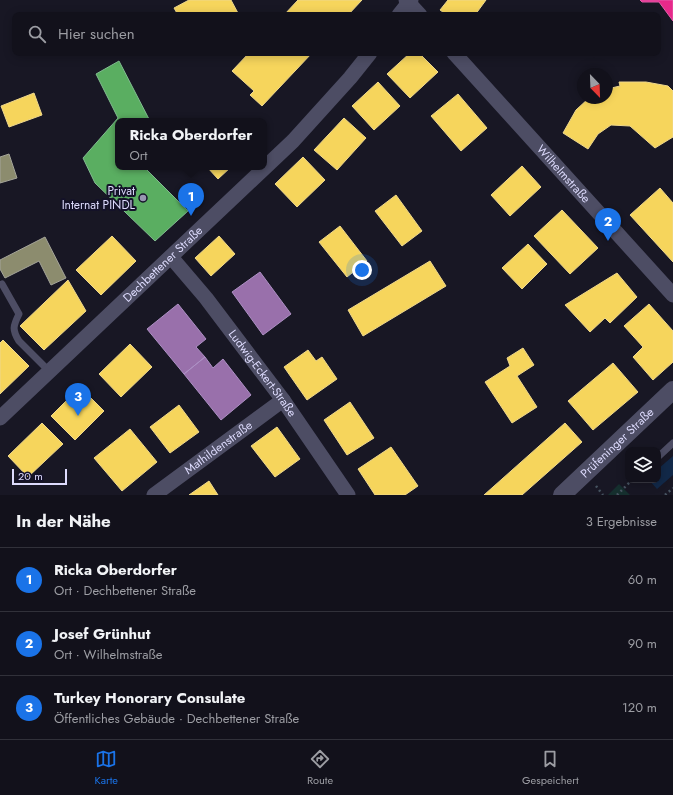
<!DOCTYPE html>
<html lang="de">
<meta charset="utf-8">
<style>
body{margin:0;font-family:Jost,sans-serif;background:#1f1f28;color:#f1f3f6}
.controls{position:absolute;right:12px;bottom:12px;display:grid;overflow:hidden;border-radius:8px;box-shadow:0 2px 10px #0003}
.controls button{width:36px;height:36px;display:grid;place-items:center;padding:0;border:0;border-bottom:1px solid #31313a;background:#12111b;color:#f1f3f6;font:20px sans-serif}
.compass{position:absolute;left:577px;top:68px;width:36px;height:36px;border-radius:50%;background:#12111b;box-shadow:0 2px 10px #0003;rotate:157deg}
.scale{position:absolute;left:12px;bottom:10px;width:55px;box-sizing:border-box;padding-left:4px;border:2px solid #dddbfd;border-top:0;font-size:11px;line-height:14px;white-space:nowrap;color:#dddbfd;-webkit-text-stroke:3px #141229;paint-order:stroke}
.you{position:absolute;left:362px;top:270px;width:14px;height:14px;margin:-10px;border:3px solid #fff;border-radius:50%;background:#1a73e8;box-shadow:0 0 0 6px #1a73e833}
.badge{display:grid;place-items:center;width:26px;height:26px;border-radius:50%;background:#1a73e8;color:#fff;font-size:13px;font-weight:700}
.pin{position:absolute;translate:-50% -33px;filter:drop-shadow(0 1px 2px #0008)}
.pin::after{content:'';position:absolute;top:21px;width:14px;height:12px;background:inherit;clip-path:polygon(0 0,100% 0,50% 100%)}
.popup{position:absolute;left:115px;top:118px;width:152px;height:52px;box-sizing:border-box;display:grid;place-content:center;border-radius:8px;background:#12111b;filter:drop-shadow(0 1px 3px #0005);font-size:13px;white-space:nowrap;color:#9c9da3}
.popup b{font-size:15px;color:#f1f3f6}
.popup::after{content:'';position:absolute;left:50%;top:100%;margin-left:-8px;border:8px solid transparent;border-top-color:#12111b}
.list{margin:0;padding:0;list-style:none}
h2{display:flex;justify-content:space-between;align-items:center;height:52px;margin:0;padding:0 16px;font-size:17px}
h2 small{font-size:13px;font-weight:400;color:#9c9da3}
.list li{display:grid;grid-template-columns:26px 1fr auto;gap:12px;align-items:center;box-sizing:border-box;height:64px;padding:0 16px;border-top:1px solid #31313a}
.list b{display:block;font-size:15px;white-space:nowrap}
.list p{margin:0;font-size:13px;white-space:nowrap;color:#9c9da3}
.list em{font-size:13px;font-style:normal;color:#9c9da3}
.icon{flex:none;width:22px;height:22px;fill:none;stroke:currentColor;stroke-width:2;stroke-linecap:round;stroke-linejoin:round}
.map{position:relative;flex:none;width:673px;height:495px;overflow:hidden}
.search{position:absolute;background:#12111b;box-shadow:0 2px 10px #0003;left:12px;right:12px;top:12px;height:44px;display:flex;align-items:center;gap:10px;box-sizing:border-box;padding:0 14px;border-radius:8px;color:#9c9da3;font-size:15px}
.sheet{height:244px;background:#12111b}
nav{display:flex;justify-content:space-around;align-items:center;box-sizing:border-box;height:56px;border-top:1px solid #31313a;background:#12111b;font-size:11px;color:#9c9da3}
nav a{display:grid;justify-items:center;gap:2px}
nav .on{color:#1a73e8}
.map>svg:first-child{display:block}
.green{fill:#152f2e}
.water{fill:#122949}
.homes{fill:#f6d55c;stroke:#eed78c}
.offices{fill:#9970ab;stroke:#ad90c4}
.health{fill:#e7298a;stroke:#e45eac}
.public{fill:#5aae61;stroke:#81bc90}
.industry{fill:#8c8c6e;stroke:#a4a499}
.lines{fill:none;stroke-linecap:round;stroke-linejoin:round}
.path{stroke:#465360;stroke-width:2.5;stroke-dasharray:2 3;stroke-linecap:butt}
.service{stroke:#4d4d64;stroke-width:7}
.minor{stroke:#4d4d64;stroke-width:15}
.tertiary{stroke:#4d4d64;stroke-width:18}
.poi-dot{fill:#9896b1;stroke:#141229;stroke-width:1.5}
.labels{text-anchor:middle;stroke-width:4;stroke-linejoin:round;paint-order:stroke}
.street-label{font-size:12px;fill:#dddbfd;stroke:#141229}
.poi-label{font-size:12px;fill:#dddbfd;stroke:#141229;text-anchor:end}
</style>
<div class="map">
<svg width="673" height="495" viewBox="0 0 673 495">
<rect width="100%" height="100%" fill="#181724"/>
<!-- green -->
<path class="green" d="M 619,484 L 630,495 L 608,495 Z"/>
<!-- water -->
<path class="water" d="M 673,456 L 673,475 L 657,489 L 649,480 L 658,480 L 658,469 Z"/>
<!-- homes -->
<path class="homes" d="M 189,0 L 231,0 L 239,15 L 178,15 L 174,8 Z
M 298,0 L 362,0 L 348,15 L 284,15 Z
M 448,0 L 486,0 L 475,15 L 447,15 L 440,10 Z
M 249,53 L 312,53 L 262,106 L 250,95 L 254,91 L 232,71 Z
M 410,53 L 419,53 L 438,72 L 410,98 L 387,74 Z
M 378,82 L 400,106 L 374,130 L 352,106 Z
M 619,82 L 646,82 L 668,86 L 673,91 L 673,137 L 655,148 L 630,126 L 611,125 L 598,134 L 588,149 L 563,133 L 576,110 L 589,98 L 607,98 L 607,89 L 620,86 Z
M 34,93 L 42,115 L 9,127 L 1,106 Z
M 458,94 L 487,128 L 461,151 L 431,116 Z
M 344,118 L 366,138 L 337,170 L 314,150 Z
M 303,157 L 325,180 L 297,207 L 275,184 Z
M 522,166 L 541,187 L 510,216 L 491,195 Z
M 207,167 L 231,167 L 218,179 Z
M 660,188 L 673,203 L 673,262 L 630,215 Z
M 396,195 L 422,231 L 402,246 L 375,211 Z
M 562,210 L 598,248 L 570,274 L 534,236 Z
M 340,226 L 367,261 L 347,277 L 319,242 Z
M 112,236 L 136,261 L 101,295 L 76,270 Z
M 219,236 L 235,254 L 211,276 L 195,258 Z
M 528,244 L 547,264 L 522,289 L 502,268 Z
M 430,261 L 446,286 L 363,336 L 348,310 Z
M 617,273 L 637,297 L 610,323 L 605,318 L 590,332 L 565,305 Z
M 68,280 L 86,311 L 44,350 L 20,326 Z
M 649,304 L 673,331 L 673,362 L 653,380 L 633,357 L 643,347 L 624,326 Z
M 3,340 L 29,366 L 0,394 L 0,343 Z
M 130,344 L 152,367 L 121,397 L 99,374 Z
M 523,348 L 534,365 L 517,376 L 537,407 L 512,423 L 485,382 L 510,366 L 507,358 Z
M 308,350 L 316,361 L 322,357 L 337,379 L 307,400 L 284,367 Z
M 613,363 L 638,392 L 593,430 L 568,401 Z
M 80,387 L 104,411 L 75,440 L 51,416 Z
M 350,402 L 374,438 L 347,455 L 324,420 Z
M 179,405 L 199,432 L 170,453 L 150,427 Z
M 42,423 L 63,444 L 28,477 L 8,456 Z
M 565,423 L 582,442 L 522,495 L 484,495 Z
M 277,427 L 300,459 L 275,477 L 251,446 Z
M 130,429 L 157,462 L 122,491 L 94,458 Z
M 391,447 L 418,486 L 405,495 L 375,495 L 358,469 Z
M 209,481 L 218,495 L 189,495 Z"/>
<!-- offices -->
<path class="offices" d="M 260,272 L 291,314 L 263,335 L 232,292 Z
M 178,304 L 206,339 L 196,347 L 205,357 L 184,374 L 147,329 Z
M 205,357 L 213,368 L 223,359 L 251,395 L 221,420 L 184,374 Z"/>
<!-- health -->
<path class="health" d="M 640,0 L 673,0 L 673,21 L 659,2 L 642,2 Z"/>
<!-- public -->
<path class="public" d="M 119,61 L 150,121 L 118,121 L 118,167 L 145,167 L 145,168 L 188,211 L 155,241 L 95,183 L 83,158 L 118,118 L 96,74 Z"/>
<!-- industry -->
<path class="industry" d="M 9,154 L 17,178 L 0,183 L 0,157 Z
M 45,237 L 66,278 L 51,285 L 39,261 L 5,278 L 0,269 L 0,260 Z"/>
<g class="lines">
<!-- path -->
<path class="path" d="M 596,486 L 603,495
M 617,495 L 632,480
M 665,495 L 673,488"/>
<!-- service -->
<path class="service" d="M 2,284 L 19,314 C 13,326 12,330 19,341 L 49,371
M 658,457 L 673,443"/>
<!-- minor -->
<g class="minor">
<path d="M 406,0 L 420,15"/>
<path d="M 399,15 L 411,0"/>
<path id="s1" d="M 454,53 L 673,295"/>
<path id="s2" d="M 171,257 L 206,298 L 283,400 L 348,495"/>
<path id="s3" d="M 0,418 L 293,141 L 350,78 L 370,53"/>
<path id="s4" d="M 154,495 L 283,400"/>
</g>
<!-- tertiary -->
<path class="tertiary" id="s5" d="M 562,495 L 673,390"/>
</g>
<!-- markers -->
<circle class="poi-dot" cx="143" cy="198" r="4"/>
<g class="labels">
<!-- street labels -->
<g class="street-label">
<text dy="4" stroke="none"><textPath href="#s1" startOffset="163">Wilhelmstraße</textPath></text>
<text dy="4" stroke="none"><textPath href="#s3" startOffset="224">Dechbettener Straße</textPath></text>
<text dy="4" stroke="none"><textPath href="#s2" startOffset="148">Ludwig-Eckert-Straße</textPath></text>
<text dy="4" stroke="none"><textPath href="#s5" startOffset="76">Prüfeninger Straße</textPath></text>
<text dy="4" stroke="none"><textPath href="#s4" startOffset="80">Mathildenstraße</textPath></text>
</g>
<!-- poi labels -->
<g class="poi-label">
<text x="135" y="195">Privat<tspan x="135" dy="14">Internat PINDL</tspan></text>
</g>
</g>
</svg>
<div class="controls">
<button><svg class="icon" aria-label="layers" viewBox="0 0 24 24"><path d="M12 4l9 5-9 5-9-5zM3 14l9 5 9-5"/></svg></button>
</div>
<svg class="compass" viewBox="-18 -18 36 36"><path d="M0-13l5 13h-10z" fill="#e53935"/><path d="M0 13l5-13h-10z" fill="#9c9da3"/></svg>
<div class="scale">20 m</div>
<div class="you"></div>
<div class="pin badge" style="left:191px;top:216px">1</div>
<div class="popup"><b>Ricka Oberdorfer</b>Ort</div>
<div class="pin badge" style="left:608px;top:241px">2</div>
<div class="pin badge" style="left:78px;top:416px">3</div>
<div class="search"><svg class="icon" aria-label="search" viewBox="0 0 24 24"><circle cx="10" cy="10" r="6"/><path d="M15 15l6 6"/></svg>Hier suchen</div>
</div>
<section class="sheet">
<h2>In der Nähe<small>3 Ergebnisse</small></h2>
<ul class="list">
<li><span class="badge">1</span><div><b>Ricka Oberdorfer</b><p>Ort · Dechbettener Straße</p></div><em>60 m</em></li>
<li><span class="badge">2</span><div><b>Josef Grünhut</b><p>Ort · Wilhelmstraße</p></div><em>90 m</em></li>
<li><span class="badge">3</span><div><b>Turkey Honorary Consulate</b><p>Öffentliches Gebäude · Dechbettener Straße</p></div><em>120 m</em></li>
</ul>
</section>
<nav>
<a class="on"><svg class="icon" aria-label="map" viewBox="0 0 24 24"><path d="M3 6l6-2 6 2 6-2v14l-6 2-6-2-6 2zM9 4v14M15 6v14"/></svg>Karte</a>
<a><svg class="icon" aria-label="directions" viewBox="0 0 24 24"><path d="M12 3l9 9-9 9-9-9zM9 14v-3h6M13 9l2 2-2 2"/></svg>Route</a>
<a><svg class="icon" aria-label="saved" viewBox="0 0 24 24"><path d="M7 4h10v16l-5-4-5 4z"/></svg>Gespeichert</a>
</nav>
